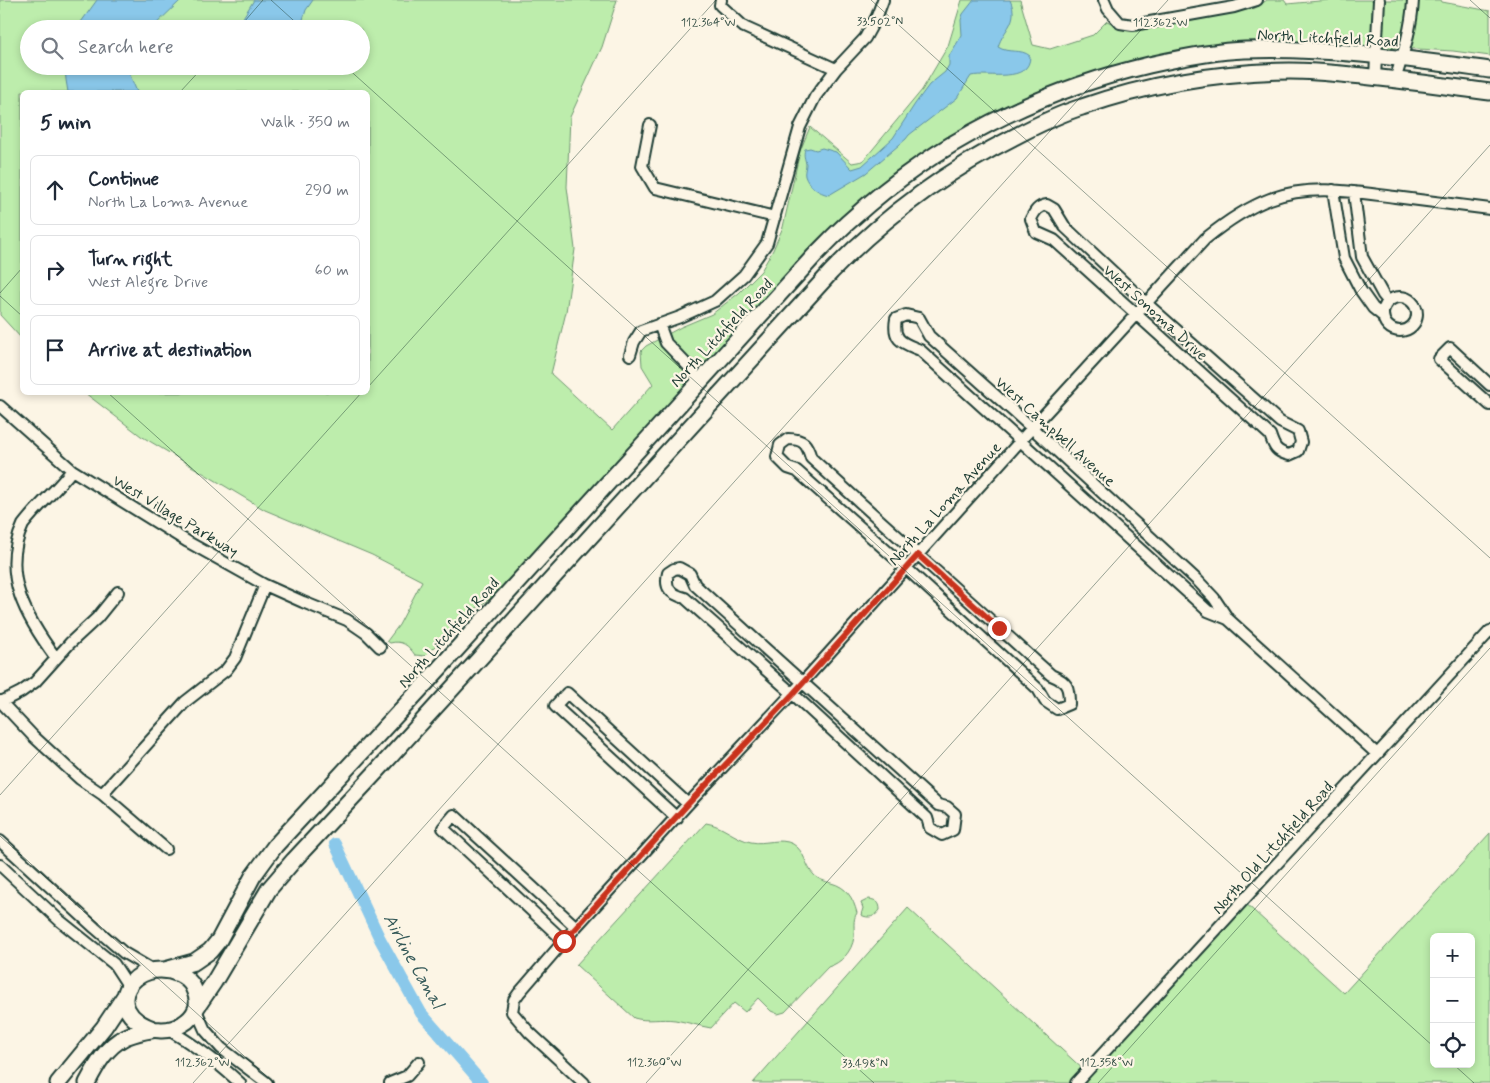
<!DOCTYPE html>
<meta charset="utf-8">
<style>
body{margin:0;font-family:Mynerve,sans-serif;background:#f2f2f3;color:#1f2937}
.controls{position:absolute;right:15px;bottom:15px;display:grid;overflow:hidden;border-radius:8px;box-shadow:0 2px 8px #0003}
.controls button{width:45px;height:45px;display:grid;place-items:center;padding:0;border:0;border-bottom:1px solid #e0e1e3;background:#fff;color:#1f2937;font:25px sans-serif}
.stop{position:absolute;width:15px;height:15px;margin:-11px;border:4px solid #c8321e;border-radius:50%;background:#fff}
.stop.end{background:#c8321e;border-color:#fff;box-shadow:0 1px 5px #0008}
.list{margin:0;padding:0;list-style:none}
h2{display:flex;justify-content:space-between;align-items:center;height:65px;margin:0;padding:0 20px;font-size:21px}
h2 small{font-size:16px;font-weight:400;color:#747a83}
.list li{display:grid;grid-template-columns:32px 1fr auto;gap:15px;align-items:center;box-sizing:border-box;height:70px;margin:0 10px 10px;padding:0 10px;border:1px solid #e0e1e3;border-radius:8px}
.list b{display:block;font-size:19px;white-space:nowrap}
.list p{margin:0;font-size:16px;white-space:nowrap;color:#747a83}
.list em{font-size:16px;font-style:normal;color:#747a83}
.icon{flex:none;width:28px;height:28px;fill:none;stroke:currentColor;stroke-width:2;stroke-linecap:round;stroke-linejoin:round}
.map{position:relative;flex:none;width:1490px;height:1083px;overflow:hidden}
.search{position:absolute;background:#fff;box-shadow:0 2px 8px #0003;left:20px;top:20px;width:350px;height:55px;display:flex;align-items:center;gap:12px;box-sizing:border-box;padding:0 18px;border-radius:28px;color:#747a83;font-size:19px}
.panel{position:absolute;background:#fff;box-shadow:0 2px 8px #0003;left:20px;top:90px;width:350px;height:305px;border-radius:8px}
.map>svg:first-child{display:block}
.green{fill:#bdedac;stroke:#6e9570;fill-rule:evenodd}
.water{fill:#8ac8ea;stroke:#5f90a1}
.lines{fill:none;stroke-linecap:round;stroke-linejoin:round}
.canal{stroke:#8ac8ea;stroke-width:12}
.minor-casing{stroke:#1f3d34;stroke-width:14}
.secondary-casing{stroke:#1f3d34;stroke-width:19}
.minor{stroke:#fcf5e5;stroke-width:10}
.secondary{stroke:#fcf5e5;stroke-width:15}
.route{stroke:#c8321e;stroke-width:6}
.ticks{fill:none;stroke:#1f3d34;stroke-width:1;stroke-opacity:0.45}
.labels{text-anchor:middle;stroke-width:4.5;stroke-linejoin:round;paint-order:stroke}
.street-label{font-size:16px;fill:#1f3d34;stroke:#fcf5e5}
.water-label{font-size:18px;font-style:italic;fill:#345958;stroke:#fcf5e5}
.ticks-label{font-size:12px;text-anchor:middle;fill:#1f3d34;stroke:#fcf5e5;stroke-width:4.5;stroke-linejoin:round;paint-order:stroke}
</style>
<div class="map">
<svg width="1490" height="1083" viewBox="0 0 1490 1083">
<rect width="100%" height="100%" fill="#fcf5e5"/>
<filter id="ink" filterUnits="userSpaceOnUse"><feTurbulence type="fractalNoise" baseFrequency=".02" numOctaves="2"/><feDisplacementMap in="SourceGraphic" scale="10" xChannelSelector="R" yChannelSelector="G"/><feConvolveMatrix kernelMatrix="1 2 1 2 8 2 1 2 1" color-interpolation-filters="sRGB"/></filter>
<g filter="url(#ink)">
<!-- green -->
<path class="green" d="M 0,0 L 617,0 L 602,47 L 570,117 L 567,187 L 575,249 L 566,312 L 551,374 L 612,430 L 653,384 L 642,366 L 641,351 L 646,346 L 681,327 L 712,314 L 739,293 L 761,271 L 773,250 L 783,227 L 800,151 L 810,127 L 852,163 L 863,161 L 922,90 L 948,46 L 962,0 L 1020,0 L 1033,45 L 1050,49 L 1093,35 L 1107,21 L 1120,27 L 1135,30 L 1157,28 L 1255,8 L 1267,0 L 1284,0 L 1287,4 L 1330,0 L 1441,0 L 1442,2 L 1490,11 L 1490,56 L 1453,51 L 1331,44 L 1184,51 L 1122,64 L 1052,88 L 900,171 L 503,589 L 463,618 L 425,656 L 415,655 C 408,645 402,640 390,643 L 387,641 L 399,625 L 422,581 L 372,555 L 265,510 L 141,436 L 85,393 L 368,392 L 368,92 L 22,92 L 22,339 L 0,315 ZM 29,29 L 361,29 L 361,66 L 29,66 Z
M 706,823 C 722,825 735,839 751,842 C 765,845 780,837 793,844 C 805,851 805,866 814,875 C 819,880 825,881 831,883 C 847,887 853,898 857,913 C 852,920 855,929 854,937 C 852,952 841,963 828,967 L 785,1012 L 778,1014 L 771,1011 L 758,998 L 745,1012 L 734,1003 L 711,1028 C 699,1026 687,1022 675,1020 C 661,1018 647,1022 634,1018 L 576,965 Z
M 1490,833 L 1490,1083 L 753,1083 L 908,908 L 1086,1072 L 1243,901 L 1344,993 ZM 1434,937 L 1471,937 L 1471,1064 L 1434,1064 Z
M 869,899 C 876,900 880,902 880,910 C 875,917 869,919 861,915 L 863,908 L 861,903 Z"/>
<!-- water -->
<path class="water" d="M 97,0 L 181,0 L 151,29 L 76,29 Z
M 254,0 L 313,0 L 306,10 L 300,29 L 239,29 L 244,16 Z
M 974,0 L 1010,0 C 1020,22 1003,29 998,47 C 1008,54 1021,48 1030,56 C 1030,84 988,72 971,76 L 957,98 L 909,135 L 906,139 L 866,173 L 829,195 C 819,193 808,186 805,176 C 804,172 806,168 806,164 C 805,158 803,156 805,149 L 810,148 L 816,150 L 822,148 L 836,152 L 852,169 L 862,166 L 893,138 L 915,104 L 929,85 L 945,72 L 949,65 L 949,56 L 962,35 L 961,20 L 963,14 Z
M 65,66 L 129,66 L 130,75 L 137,92 L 68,92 L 66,80 Z"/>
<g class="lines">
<!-- canal -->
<path class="canal" d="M 335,844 L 380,939 L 421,1013 L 482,1083"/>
<!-- minor casing -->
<g class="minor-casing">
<path id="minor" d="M 721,0 L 720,5 L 744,27 L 836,69
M 1104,0 L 1108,9 L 1120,23 L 1133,25 L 1234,7 L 1257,0
M 1375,77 L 1379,0
M 1395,80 C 1403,55 1412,27 1413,0
M 650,125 L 642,166 L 655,188 L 775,217
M 1333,190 L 1344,258 L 1361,291 L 1373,308 L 1383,316
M 1354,192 L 1362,257 L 1383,295 L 1388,301
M 1047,205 L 1054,209 L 1065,227 L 1146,303 L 1280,422 L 1298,431 L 1301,442 L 1298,451 L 1289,455 C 1276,452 1274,447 1270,435 L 1054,240 L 1036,232 L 1031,219 C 1035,211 1038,206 1047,205 Z
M1383 314a17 17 0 1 1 34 0a17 17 0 1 1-34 0Z
M 659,324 L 666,343 L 692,370 L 698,382
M 630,355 L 634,342 L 641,331 L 680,317 L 715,301 L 744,275 L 767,243 L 800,127 L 815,97 L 836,69 L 865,38 L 877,16 L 883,0
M 1490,385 L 1450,348 L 1439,359 L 1490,405
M 0,406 L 72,470 L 188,542 L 265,585 L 303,602 L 347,620 L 366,633 L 380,647
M 788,439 C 804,439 807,444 811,458 L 1051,675 C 1068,682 1069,687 1069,704 L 1057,709 L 1045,701 L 1038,689 L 906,568 L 797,471 L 788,468 L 777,457 L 780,445 Z
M 679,568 L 690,574 L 695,585 L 938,805 L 947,807 L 955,814 L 953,830 L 942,835 L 930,828 L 927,818 L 793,694 L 685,598 C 671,594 664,589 668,573 L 674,569 Z
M 1228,619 L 1208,611 L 920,350 C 903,343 892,341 896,319 L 906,315 L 919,318 L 929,336 L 1032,428 L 1198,581 L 1214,598 L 1228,619 L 1377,754
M 56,658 C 27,619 0,574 23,525 C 38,505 57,490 72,470
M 0,701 L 33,736 L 80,779 L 102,794 L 166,849
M 1,702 L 21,692 L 35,682 L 70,643 L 97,618 L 118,592
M 102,794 L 185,702 L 226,670 L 235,658 L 265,585
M 677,818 L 555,706 L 567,693 L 688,804
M 0,841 L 95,928 L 124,953 L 153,970
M 0,865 L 59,920 L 114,964 L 129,987
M 564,941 L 443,828 L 454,815 L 576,927
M 196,1010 L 205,1030 L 221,1048 L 267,1083
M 167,1029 C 196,1045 217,1062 240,1083
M 390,1083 L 407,1076 L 419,1062
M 584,1083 L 529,1032 L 512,1012 L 514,1000 L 519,993 L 576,927 L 688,804 L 803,682 L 1032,428 L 1205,239 C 1226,222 1246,208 1270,199 C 1311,184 1353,192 1395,197 C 1427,201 1458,205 1490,209
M 1076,1083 L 1490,631"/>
</g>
<!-- secondary casing -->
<g class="secondary-casing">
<path id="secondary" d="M 165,970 L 194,962 L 210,951 L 219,940 L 253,876 L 275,846 L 426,683 L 815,255 C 828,242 840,229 853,218 C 936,142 1039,91 1149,65 C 1180,58 1213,51 1245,50 C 1327,47 1409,59 1490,70
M 197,1007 L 214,982 L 269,889 L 294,860 L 378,770 L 831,272 C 885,216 946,171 1016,136 C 1037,125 1059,114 1082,107 C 1148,84 1220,72 1290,71 C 1310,71 1331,73 1351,75 C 1397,79 1444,86 1490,92
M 58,1083 L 104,1027 L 124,997
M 87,1083 C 97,1064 106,1047 125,1037 C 133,1034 143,1031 151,1030 C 155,1029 159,1030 162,1030 C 175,1030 191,1022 196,1009 C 199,1001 196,994 193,987 C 190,981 185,977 179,974 C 135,955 97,1009 153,1029"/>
</g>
<!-- minor -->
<use href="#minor" class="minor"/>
<!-- secondary -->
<use href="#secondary" class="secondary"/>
</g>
</g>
<g class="lines" filter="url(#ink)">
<!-- route -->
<path class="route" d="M 564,941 L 688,804 L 793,694 L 918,555 L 999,628"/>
</g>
<!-- ticks -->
<path class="ticks" d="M 271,0 L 303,29M 871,0 L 1490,558M 1470,0 L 1490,18M 238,29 L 263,0M 345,66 L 1434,1047M 180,92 L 204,66M 0,293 L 22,268M 0,296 L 22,316M 368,387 L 716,0M 107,392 L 874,1083M 0,795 L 362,392M 0,836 L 274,1083M 1453,1064 L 1474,1083M 193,1083 L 1168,0M 646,1083 L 1490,145M 1098,1083 L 1490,648"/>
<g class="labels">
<!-- street labels -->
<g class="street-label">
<text transform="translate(1328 37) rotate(3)" y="6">North Litchfield Road</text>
<text transform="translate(1156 312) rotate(42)" y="6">West Sonoma Drive</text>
<text transform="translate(721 332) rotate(-47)" y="6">North Litchfield Road</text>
<text transform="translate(1056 431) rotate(42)" y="6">West Campbell Avenue</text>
<text transform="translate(944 503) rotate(-48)" y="6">North La Loma Avenue</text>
<text transform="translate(176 515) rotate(31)" y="6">West Village Parkway</text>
<text transform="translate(448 632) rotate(-48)" y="6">North Litchfield Road</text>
<text transform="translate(1272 847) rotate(-48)" y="6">North Old Litchfield Road</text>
</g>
<!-- water labels -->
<g class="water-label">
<text transform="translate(414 961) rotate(61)" y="6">Airline Canal</text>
</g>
</g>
<g class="ticks-label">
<text x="880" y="25">33.502°N</text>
<text x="708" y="26">112.364°W</text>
<text x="1160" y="26">112.362°W</text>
<text x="202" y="1066">112.362°W</text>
<text x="654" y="1066">112.360°W</text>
<text x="1106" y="1066">112.358°W</text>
<text x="865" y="1067">33.498°N</text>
</g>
</svg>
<div class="controls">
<button>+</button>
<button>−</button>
<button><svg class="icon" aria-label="locate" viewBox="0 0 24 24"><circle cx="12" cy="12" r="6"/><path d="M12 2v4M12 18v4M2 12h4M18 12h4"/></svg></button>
</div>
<div class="stop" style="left:564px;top:941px"></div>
<div class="stop end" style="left:999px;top:628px"></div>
<div class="search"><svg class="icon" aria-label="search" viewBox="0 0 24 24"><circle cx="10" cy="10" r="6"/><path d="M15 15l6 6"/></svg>Search here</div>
<section class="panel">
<h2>5 min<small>Walk · 350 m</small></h2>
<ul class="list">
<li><svg class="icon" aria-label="ahead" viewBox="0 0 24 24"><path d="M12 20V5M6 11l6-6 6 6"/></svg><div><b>Continue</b><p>North La Loma Avenue</p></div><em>290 m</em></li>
<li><svg class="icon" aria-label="right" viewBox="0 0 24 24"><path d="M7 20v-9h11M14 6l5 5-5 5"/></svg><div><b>Turn right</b><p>West Alegre Drive</p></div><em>60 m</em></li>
<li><svg class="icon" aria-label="arrive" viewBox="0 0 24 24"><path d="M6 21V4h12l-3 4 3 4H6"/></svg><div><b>Arrive at destination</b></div></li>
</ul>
</section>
</div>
